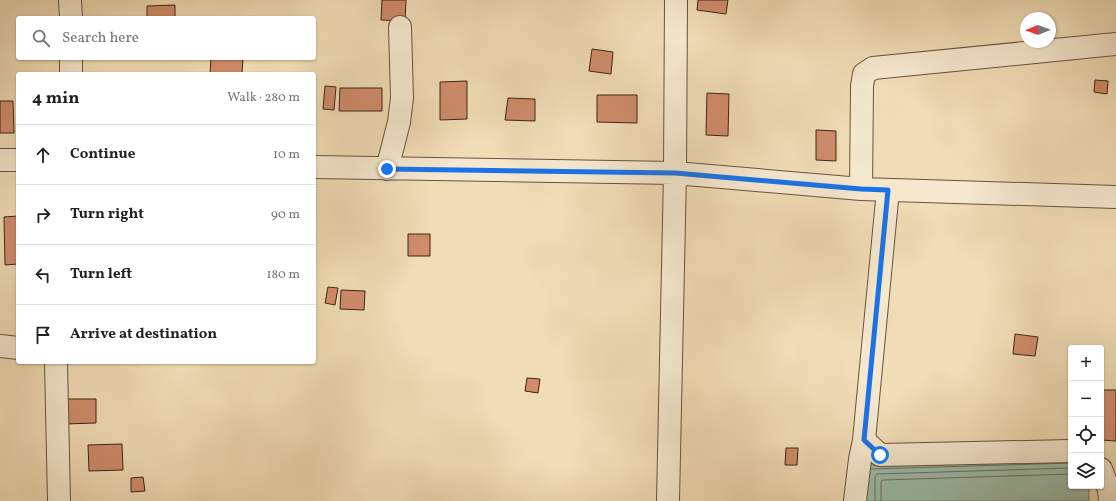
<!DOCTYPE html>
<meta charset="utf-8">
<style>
body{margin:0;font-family:Vollkorn,serif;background:#f2f2f2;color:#202124}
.controls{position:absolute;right:12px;bottom:12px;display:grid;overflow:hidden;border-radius:4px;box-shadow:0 1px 3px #0004}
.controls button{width:36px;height:36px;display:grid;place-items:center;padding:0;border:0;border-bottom:1px solid #e0e0e0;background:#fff;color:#202124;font:20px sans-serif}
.compass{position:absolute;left:1020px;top:12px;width:36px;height:36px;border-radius:50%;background:#fff;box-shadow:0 1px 3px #0004;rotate:269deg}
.stop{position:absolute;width:12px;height:12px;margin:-9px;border:3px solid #1a73e8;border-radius:50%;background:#fff}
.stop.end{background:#1a73e8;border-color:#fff;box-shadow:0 1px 4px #0008}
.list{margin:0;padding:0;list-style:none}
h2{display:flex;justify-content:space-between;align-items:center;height:52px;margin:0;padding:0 16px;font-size:17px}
h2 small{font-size:13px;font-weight:400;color:#757577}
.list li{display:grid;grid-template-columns:26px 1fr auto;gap:12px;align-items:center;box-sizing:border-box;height:60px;padding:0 16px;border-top:1px solid #e0e0e0}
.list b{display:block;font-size:15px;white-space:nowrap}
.list em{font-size:13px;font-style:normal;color:#757577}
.icon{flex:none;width:22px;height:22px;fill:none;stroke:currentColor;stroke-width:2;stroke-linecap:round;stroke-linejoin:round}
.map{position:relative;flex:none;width:1116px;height:501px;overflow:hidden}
.search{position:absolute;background:#fff;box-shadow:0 1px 3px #0004;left:16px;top:16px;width:300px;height:44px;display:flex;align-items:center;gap:10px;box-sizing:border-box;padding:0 14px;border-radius:4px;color:#757577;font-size:15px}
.panel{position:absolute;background:#fff;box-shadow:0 1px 3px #0004;left:16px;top:72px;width:300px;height:292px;border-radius:4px}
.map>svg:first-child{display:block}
.water{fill:#9bbcaa;stroke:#757f6f}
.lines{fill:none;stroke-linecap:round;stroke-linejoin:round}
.shore{stroke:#6c7060;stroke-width:1}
.building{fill:#d08c6b;stroke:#3c2416}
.minor-casing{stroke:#69523e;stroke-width:24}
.minor{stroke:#f5e8cf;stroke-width:22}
.route{stroke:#1a73e8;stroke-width:5}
</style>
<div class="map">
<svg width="1116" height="501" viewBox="0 0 1116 501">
<rect width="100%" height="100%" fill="#f0dcb5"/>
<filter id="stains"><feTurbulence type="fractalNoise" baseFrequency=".005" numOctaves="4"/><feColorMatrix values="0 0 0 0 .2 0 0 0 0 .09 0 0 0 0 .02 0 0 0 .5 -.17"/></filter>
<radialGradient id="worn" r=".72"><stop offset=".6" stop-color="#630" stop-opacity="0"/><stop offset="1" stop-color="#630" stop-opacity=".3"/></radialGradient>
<!-- water -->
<path class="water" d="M 1071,459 L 1071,486 L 1089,486 L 1089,501 L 866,501 L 866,465 Z"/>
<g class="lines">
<!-- shore -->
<path class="shore" d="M 871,469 L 1071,463
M 875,501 L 875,476 L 877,474 L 1071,468
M 881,501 L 881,482 L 883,480 L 1071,474"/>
</g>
<!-- building -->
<path class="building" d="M 382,0 L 406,0 L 405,21 L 381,20 Z
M 698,0 L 728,0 L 726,14 L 697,10 Z
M 175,5 L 175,18 L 147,18 L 147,6 Z
M 592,49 L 613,52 L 611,74 L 589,71 Z
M 211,58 L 243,58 L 242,74 L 210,74 Z
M 1095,80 L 1108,81 L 1107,94 L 1094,92 Z
M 467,81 L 467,119 L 440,120 L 440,82 Z
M 325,86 L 336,87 L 334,110 L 323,109 Z
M 340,88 L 382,88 L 382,111 L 339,111 Z
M 707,93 L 729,94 L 728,136 L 706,135 Z
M 597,95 L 637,95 L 637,123 L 597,122 Z
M 508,98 L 535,99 L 535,121 L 505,120 Z
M 0,101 L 13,101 L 14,133 L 0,133 Z
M 816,130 L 836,131 L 836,161 L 816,160 Z
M 18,216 L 18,264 L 5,265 L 4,217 Z
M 408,234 L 430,234 L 430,256 L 408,256 Z
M 328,287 L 338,288 L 335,305 L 325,303 Z
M 341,290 L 365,291 L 364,310 L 340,309 Z
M 1015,334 L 1038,337 L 1035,356 L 1013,354 Z
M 527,378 L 540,379 L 538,393 L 525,391 Z
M 1101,390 L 1116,390 L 1116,441 L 1101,440 Z
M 64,399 L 96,399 L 96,423 L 64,424 Z
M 122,444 L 123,470 L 89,471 L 88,445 Z
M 786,448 L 798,448 L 797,465 L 785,465 Z
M 143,477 L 145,491 L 131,492 L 131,478 Z"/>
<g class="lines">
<!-- minor casing -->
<g class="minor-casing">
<path id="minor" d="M 70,0 L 71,18
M 71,58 L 71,74
M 0,160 L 18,160
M 314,167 L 675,173 L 861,189 L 1116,197
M 387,169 L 399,122 L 402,98 L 400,27
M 861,189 L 862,86 L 864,74 L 873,68 L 1116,44
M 888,190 L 864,440 L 880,455 L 1071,451
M 0,346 L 18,348
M 56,362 L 59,501
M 1101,469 L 1109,490 L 1110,501
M 668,501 L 675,173 L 676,0
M 855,501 L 860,459 L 864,440"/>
</g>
<!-- minor -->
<use href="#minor" class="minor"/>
</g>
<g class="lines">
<!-- route -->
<path class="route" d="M 387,169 L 675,173 L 861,189 L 888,190 L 864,440 L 880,455"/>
</g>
<rect width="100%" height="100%" filter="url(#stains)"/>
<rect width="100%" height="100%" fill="url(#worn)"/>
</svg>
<div class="controls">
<button>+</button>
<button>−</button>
<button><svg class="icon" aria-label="locate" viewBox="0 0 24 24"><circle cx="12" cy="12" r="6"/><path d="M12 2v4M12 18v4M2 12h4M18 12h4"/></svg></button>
<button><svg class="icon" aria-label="layers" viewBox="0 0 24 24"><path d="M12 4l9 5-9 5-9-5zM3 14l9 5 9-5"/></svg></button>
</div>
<svg class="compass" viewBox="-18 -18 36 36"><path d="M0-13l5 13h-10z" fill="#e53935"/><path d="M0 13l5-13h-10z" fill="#757577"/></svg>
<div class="stop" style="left:880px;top:455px"></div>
<div class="stop end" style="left:387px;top:169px"></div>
<div class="search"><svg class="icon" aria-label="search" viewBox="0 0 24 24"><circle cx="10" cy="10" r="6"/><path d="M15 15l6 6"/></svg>Search here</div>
<section class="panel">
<h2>4 min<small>Walk · 280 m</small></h2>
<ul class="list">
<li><svg class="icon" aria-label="ahead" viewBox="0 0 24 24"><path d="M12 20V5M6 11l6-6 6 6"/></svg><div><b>Continue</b></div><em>10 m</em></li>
<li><svg class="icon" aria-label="right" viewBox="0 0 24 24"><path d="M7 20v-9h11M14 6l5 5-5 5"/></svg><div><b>Turn right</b></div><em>90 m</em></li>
<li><svg class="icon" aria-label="left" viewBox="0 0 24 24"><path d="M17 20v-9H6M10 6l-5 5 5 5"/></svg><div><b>Turn left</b></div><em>180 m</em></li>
<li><svg class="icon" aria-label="arrive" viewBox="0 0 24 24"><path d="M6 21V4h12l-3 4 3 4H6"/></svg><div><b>Arrive at destination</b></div></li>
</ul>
</section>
</div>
